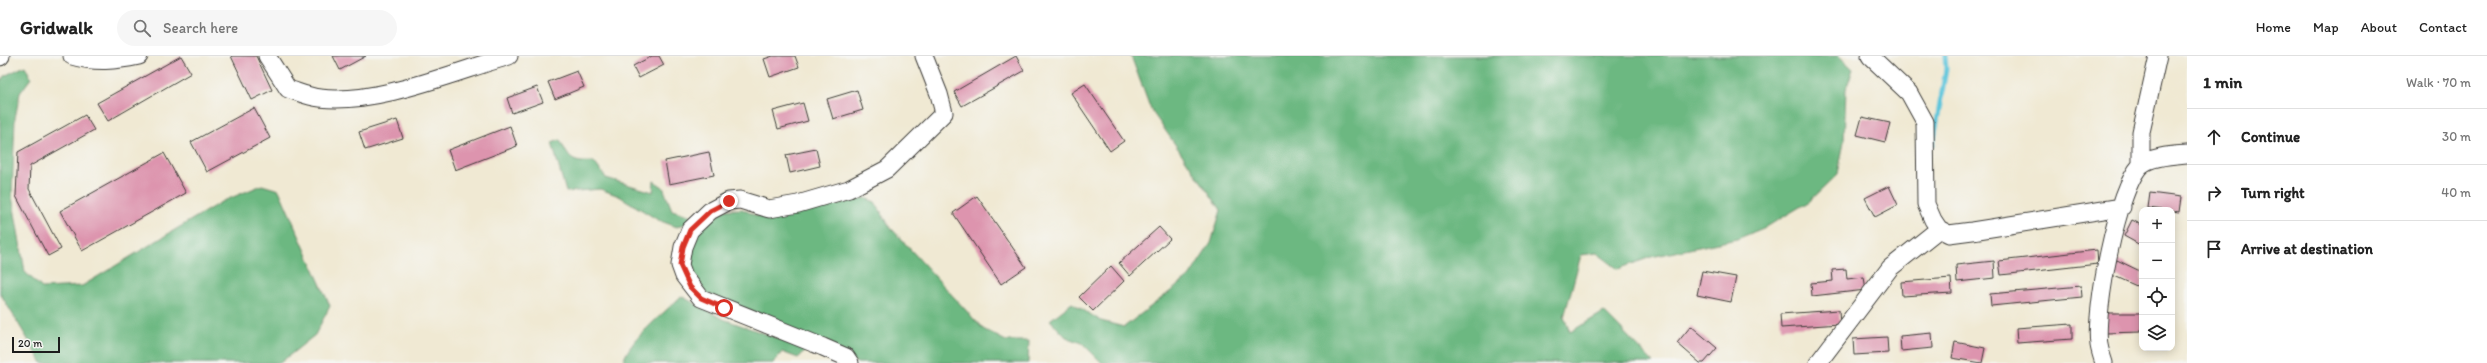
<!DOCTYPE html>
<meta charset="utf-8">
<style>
body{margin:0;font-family:Itim,sans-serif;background:#f6f6f6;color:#222}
.controls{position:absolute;right:12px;bottom:12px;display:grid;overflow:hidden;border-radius:8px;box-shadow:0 2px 10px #0003}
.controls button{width:36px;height:36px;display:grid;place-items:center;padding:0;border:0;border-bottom:1px solid #e0e0e0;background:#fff;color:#222;font:20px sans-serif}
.scale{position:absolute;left:12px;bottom:10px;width:48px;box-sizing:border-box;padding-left:4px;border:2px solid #1c1c1c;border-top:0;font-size:11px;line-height:14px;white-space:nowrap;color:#1c1c1c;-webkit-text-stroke:3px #f6f6f2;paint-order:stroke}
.stop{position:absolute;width:12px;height:12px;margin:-9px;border:3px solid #d93025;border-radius:50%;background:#fff}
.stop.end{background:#d93025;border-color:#fff;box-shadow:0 1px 4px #0008}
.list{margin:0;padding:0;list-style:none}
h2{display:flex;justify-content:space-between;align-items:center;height:52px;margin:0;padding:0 16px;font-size:17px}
h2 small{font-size:13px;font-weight:400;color:#767676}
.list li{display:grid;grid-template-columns:26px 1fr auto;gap:12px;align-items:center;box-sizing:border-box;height:56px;padding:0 16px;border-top:1px solid #e0e0e0}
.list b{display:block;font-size:15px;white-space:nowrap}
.list em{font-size:13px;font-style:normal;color:#767676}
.icon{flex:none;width:22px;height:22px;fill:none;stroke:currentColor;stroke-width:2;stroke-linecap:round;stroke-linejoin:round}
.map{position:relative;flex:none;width:2187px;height:307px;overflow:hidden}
header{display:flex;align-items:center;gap:24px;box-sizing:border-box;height:56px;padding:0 20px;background:#fff;border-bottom:1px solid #e0e0e0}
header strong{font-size:19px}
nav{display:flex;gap:22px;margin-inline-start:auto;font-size:14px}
.search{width:280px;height:36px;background:#f6f6f6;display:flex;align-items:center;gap:10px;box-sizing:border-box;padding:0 14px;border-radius:22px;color:#767676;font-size:15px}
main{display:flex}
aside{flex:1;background:#fff}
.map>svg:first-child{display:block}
.forest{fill:#6cb881;stroke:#446a4e}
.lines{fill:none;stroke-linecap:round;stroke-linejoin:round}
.stream{stroke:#5fc6dc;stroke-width:5}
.building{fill:#dd94ae}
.minor-casing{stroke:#3c3b37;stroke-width:19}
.minor{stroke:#fff;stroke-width:17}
.route{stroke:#d93025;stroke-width:5}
</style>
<header>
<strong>Gridwalk</strong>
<div class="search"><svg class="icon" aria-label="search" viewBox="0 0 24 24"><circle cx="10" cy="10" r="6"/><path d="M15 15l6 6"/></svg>Search here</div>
<nav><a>Home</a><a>Map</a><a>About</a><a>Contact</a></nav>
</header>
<main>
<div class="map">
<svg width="2187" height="307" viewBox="0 0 2187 307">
<rect width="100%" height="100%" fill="#f6f6f2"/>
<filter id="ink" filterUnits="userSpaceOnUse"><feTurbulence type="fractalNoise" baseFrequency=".025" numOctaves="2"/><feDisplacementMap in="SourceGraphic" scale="8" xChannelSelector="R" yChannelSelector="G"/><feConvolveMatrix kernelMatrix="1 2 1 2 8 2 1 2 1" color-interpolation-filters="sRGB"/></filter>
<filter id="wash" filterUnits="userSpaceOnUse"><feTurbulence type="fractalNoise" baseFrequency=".012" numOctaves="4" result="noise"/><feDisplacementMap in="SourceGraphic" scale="16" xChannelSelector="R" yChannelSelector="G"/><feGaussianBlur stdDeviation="0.9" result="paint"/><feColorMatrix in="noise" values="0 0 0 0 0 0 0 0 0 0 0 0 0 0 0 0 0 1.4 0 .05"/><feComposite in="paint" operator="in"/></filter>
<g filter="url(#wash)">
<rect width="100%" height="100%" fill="#f0e9d3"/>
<!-- forest -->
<path class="forest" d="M 1131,0 L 1839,0 L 1853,13 L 1846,33 L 1844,85 L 1838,118 L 1810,145 L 1768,170 L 1737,183 L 1651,201 L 1618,213 L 1597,197 L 1581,199 L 1564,261 L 1570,276 L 1604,256 L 1654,307 L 1102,307 L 1082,287 L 1066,281 L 1050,264 L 1072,247 L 1101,265 L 1124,271 L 1189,221 L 1211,187 L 1221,154 L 1151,54 Z
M 25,10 L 31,22 L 20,37 L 15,62 L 12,140 L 25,216 L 42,232 L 82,230 L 221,146 L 262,129 L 279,134 L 330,250 L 315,279 L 280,307 L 42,307 L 0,237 L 0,26 L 4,20 Z
M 560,84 C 570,104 571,107 594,106 L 606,122 L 653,136 L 654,125 L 663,131 L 672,154 L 692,160 L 687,167 L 677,171 L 658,164 L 619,140 L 600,133 L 566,136 L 552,87 Z
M 865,142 L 875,146 L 890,171 L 983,273 L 1006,285 L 1029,285 L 1028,307 L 858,307 L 706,237 L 690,212 L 692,187 L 702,169 L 723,154 L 742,153 L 757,160 L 803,155 Z
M 681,240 L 723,263 L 808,293 L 798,302 L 782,296 L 773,307 L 623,307 C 627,285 665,257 681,240 Z"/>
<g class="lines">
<!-- stream -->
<path class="stream" d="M 1933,88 L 1946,13 L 1945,0"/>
</g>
<g id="blocks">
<!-- building -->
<path class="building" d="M 181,0 L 191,17 L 108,65 L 97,47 Z
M 231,0 L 256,0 L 272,34 L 252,44 Z
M 333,0 L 366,0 L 340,14 Z
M 652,0 L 659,0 L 664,9 L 639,22 L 633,10 Z
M 773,0 L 795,0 L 799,11 L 770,21 L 764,3 Z
M 1016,0 L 1024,15 L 962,50 L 954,36 Z
M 577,15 L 584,31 L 555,43 L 548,26 Z
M 1085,28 L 1124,85 L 1110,95 L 1071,37 Z
M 537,31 L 543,46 L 512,57 L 507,42 Z
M 857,34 L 863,54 L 833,63 L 827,43 Z
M 803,47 L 808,65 L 778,73 L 773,55 Z
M 254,52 L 270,82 L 207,116 L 191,86 Z
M 85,59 L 94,74 L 30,110 L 29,133 L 61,193 L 48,200 L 16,140 L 18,96 Z
M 1862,61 L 1890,67 L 1885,86 L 1857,79 Z
M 397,64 L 403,82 L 365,94 L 359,76 Z
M 510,70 L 517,90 L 455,114 L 448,94 Z
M 816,93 L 820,110 L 790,117 L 786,99 Z
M 709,96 L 714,119 L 669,128 L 665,105 Z
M 164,97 L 186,137 L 82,195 L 60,155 Z
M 1889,130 L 1898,149 L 1875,161 L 1865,142 Z
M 2150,137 L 2181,141 L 2179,156 L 2148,152 Z
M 977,140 L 1026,211 L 1001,228 L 953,157 Z
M 2132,164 L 2142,169 L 2142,190 L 2124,180 Z
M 1159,171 L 1170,183 L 1130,220 L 1119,207 Z
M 2097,194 L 2098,208 L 2001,219 L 1999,205 Z
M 2117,204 L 2142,216 L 2141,232 L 2110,218 Z
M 1994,205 L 1995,222 L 1957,226 L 1956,209 Z
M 1111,210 L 1124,225 L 1093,255 L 1079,241 Z
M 1846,213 L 1847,223 L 1864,221 L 1866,234 L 1812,240 L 1811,227 L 1833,225 L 1832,214 Z
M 1702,215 L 1736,221 L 1731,246 L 1697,239 Z
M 1951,222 L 1952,237 L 1902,240 L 1901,226 Z
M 2081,230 L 2082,241 L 1991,250 L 1990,238 Z
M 1839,254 L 1840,268 L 1781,272 L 1780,258 Z
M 2105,257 L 2141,257 L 2141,276 L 2105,277 Z
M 2072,268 L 2072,283 L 2017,287 L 2016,272 Z
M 1691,270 L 1717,292 L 1704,307 L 1700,307 L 1677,287 Z
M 1932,277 L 1933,292 L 1901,295 L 1900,280 Z
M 1887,281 L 1888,297 L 1854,299 L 1853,283 Z
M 1955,286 L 1985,292 L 1982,307 L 1952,302 Z"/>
</g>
</g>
<g filter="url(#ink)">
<use href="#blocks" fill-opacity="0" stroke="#3c3b37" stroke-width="1"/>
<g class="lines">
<!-- minor casing -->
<g class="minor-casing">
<path id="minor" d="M 72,0 C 95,7 116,5 139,0
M 267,0 L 288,33 C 298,36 309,41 320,42 C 377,49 454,16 509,0
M 1870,0 L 1909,37 L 1925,66 L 1926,148 L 1933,164 L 1939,173 L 1949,178 L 1972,175 L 2122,151
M 0,1 L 1,0
M 2141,109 L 2141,76 L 2158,0
M 850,307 L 846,301 L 823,291 L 701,242 L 684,220 L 680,209 L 683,191 L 690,174 L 710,155 L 729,145 L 740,144 L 769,153 L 798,148 L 849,133 L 887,113 L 944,57 L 939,38 L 924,0
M 1818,307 L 1890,212 L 1939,173
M 2104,307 C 2102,301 2100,295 2099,289 C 2094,255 2117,135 2140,110 C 2150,100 2174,99 2187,98"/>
</g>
<!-- minor -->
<use href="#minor" class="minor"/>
</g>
</g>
<g class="lines" filter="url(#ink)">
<!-- route -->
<path class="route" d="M 724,252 L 701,242 L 690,231 L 680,209 L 683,191 L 690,174 L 710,155 L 729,145"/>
</g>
</svg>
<div class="controls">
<button>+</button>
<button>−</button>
<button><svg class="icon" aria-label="locate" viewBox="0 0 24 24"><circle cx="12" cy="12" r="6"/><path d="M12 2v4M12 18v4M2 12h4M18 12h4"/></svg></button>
<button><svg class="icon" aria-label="layers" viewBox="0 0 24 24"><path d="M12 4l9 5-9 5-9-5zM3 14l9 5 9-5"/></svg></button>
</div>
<div class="scale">20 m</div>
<div class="stop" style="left:724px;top:252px"></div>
<div class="stop end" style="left:729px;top:145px"></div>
</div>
<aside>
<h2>1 min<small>Walk · 70 m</small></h2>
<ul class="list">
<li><svg class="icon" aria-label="ahead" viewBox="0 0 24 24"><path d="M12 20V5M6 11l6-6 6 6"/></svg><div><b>Continue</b></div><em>30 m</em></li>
<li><svg class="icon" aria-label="right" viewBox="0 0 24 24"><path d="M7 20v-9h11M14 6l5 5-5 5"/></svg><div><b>Turn right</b></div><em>40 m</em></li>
<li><svg class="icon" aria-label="arrive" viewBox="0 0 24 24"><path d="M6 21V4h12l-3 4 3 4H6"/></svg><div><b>Arrive at destination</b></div></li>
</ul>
</aside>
</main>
